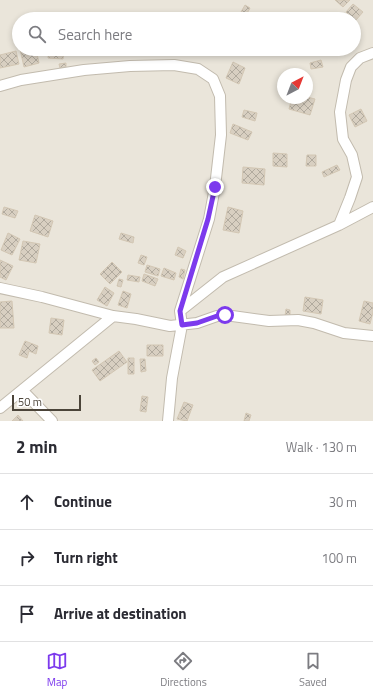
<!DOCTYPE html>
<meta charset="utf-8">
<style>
body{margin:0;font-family:"Titillium Web",sans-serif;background:#f2f2f3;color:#2b2b33}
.compass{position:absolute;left:277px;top:68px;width:36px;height:36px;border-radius:50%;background:#fff;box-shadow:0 2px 6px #0003;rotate:42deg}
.scale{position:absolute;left:12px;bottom:10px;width:69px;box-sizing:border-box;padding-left:4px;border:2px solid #4b4439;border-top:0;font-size:11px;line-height:14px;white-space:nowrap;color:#4b4439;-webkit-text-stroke:3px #fff;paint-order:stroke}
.stop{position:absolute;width:12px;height:12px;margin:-9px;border:3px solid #7c3aed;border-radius:50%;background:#fff}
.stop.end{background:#7c3aed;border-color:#fff;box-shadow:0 1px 4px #0008}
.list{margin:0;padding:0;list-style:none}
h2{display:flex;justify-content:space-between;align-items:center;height:52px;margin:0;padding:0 16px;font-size:17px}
h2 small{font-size:13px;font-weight:400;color:#7c7c81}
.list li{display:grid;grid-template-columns:26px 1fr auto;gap:12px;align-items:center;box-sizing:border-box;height:56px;padding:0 16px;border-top:1px solid #e1e1e2}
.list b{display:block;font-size:15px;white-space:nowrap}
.list em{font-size:13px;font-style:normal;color:#7c7c81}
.icon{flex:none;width:22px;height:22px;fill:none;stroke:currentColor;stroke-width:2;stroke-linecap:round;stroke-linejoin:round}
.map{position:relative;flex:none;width:373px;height:421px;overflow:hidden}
.search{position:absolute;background:#fff;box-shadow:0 2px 6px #0003;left:12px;right:12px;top:12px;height:44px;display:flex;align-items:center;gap:10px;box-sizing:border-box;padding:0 14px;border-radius:22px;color:#7c7c81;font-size:15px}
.sheet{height:220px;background:#fff}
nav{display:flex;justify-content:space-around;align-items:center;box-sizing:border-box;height:56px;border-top:1px solid #e1e1e2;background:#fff;font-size:11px;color:#7c7c81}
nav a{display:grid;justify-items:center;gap:2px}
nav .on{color:#7c3aed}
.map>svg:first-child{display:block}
.residential{fill:#eae5da;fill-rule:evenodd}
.building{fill:url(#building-cross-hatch);stroke:#d3c7b4}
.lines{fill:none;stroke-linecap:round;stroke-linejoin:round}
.minor-casing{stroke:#c2bbae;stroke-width:12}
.minor{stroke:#fff;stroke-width:10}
.route{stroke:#7c3aed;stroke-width:5}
</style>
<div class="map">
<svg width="373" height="421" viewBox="0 0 373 421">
<defs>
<pattern id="building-cross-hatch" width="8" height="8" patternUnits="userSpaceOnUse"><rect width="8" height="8" fill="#d8cfc1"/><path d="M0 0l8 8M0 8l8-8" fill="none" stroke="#b1aa9e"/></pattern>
</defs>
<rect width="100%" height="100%" fill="#f6f3ec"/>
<!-- residential -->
<path class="residential" d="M 0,0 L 373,0 L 373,421 L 0,421 ZM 19,19 L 354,19 L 354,49 L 19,49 ZM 283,74 L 307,74 L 307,98 L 283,98 Z"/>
<!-- building -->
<path class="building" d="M 335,0 L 350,0 L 343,7 Z
M 353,4 L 363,12 L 355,21 L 346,12 Z
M 245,5 L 250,8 L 244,19 L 237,19 Z
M 20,49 L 36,49 L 39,63 L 24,67 Z
M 49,49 L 64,49 L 63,59 L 48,58 Z
M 232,49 L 242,49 L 240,55 L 231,51 Z
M 16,51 L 19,64 L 0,68 L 0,55 Z
M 321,60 L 323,67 L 311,69 L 310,63 Z
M 233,62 L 245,68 L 239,84 L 226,78 Z
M 66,63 L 66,67 L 60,68 L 59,64 Z
M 307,97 L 315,99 L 310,115 L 289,109 L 292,98 L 307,98 Z
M 361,109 L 367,121 L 355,127 L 349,115 Z
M 244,110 L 257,113 L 255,121 L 242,117 Z
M 233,124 L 252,132 L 248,140 L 230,133 Z
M 273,153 L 287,154 L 287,167 L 273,166 Z
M 307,155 L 316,155 L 316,166 L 306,166 Z
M 337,165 L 340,170 L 324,177 L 322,172 Z
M 243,167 L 265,169 L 264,185 L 242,183 Z
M 4,207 L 18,211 L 15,218 L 2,214 Z
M 228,207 L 243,211 L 239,233 L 223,230 Z
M 35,215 L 53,221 L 48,237 L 30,231 Z
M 8,233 L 20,239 L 12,255 L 1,250 Z
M 121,233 L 134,237 L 133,243 L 119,239 Z
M 23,241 L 40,244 L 36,263 L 19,260 Z
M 178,247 L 186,251 L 183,258 L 175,255 Z
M 141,255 L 147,257 L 144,265 L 138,263 Z
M 0,260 L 13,266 L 6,280 L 0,277 Z
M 112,262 L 122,272 L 110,284 L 100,274 Z
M 147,265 L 160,269 L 158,276 L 145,272 Z
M 164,268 L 176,273 L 174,280 L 161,276 Z
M 181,269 L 185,270 L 183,279 L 179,277 Z
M 144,274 L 158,279 L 155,286 L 142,281 Z
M 128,275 L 140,277 L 139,282 L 127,280 Z
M 119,279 L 123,280 L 121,287 L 117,286 Z
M 105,287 L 114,293 L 107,306 L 97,300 Z
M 123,291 L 131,294 L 127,308 L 118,305 Z
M 305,297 L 323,300 L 321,314 L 303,311 Z
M 12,301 L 14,328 L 0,328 L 0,302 Z
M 364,301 L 373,303 L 373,312 L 370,324 L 359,321 Z
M 286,309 L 290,310 L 290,316 L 285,316 Z
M 51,318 L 64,320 L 62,335 L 49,333 Z
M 25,341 L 38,346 L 36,354 L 29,351 L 27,358 L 19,355 Z
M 147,345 L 163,345 L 163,356 L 147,356 Z
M 119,351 L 127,362 L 100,381 L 92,370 Z
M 96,358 L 99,362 L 95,365 L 92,361 Z
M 128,358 L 134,358 L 134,374 L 128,374 Z
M 140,359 L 145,359 L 146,371 L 141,372 Z
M 142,396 L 148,397 L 146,412 L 140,411 Z
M 184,402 L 193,405 L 187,421 L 177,419 Z
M 246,413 L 251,415 L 249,421 L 244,421 Z
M 18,415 L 23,421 L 12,421 Z"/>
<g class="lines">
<!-- minor casing -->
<g class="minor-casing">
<path id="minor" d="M 0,86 L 21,80 L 84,70 L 130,66 L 174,65 L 198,69 L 213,79 L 220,96 L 221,135 L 215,187 L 209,219 L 180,311 L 182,325 L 172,378 L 168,421
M 339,225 L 350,198 L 357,177 L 352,155 L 343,139 L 340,112 L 346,80 L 351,67 L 360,58 L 373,53
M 0,288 L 42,297 L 113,316 L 136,319 L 170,326 L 197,323 L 217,316 L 225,315 L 269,321 L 298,320 L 314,323 L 344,333 L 373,336
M 180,311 L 223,277 L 339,225 L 373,207
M 22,390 L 52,421
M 0,408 L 113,316"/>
</g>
<!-- minor -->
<use href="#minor" class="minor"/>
</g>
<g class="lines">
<!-- route -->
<path class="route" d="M 215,187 L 208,219 L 180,311 L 182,325 L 197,323 L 217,316 L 225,315"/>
</g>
</svg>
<svg class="compass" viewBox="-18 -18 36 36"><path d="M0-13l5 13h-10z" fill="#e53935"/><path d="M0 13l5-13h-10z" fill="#7c7c81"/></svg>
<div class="scale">50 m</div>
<div class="stop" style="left:225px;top:315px"></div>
<div class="stop end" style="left:215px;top:187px"></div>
<div class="search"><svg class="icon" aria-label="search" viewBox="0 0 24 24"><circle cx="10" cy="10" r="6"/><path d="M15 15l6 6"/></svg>Search here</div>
</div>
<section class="sheet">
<h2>2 min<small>Walk · 130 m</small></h2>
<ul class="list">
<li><svg class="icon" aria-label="ahead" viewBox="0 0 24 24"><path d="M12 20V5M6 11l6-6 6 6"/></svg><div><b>Continue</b></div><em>30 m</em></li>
<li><svg class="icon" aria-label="right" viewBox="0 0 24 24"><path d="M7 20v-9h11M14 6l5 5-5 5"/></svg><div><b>Turn right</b></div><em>100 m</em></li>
<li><svg class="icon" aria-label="arrive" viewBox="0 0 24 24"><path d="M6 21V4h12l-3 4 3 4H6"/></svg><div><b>Arrive at destination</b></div></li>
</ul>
</section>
<nav>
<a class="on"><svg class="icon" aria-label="map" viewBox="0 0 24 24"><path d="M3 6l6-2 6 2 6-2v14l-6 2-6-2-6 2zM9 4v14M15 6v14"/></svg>Map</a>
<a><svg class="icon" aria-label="directions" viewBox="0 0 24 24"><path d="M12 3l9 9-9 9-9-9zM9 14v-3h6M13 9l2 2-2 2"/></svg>Directions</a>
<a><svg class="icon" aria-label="saved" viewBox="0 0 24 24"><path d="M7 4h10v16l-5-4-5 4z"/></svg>Saved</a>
</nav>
